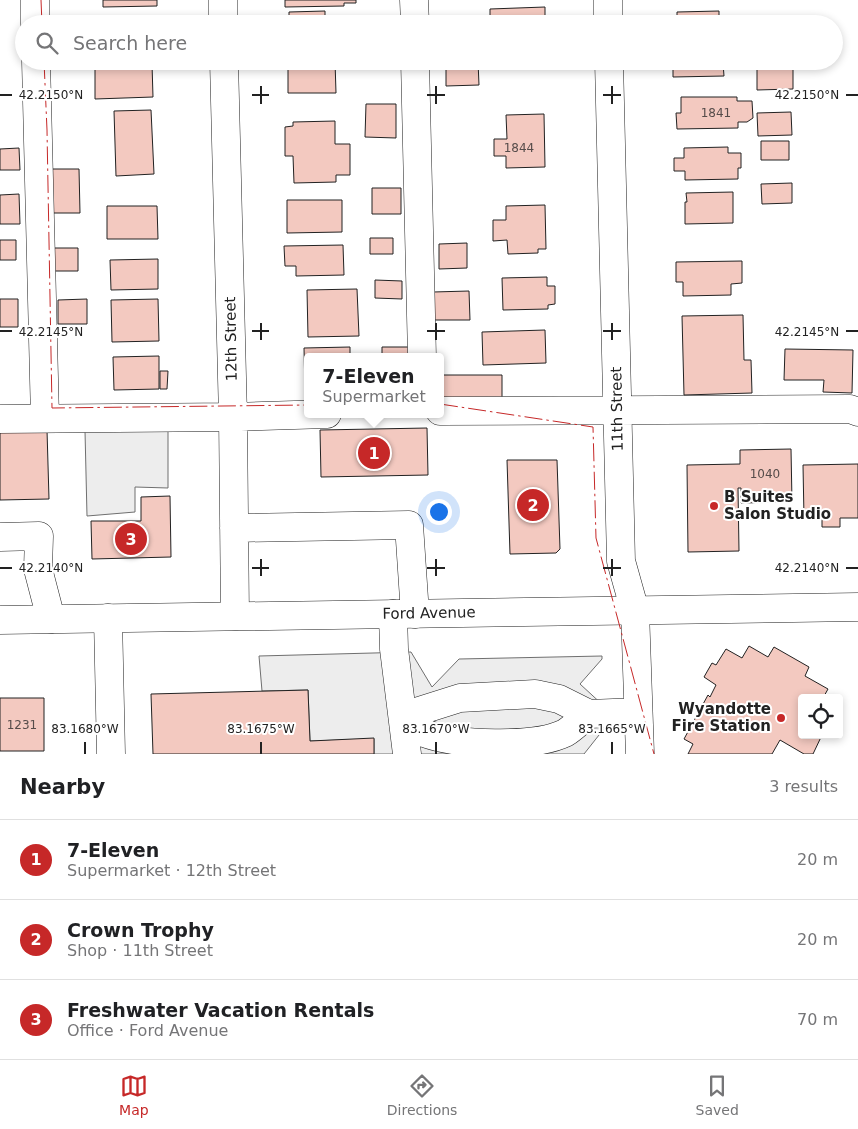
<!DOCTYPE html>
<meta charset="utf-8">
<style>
body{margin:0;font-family:"DejaVu Sans",sans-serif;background:#f6f6f6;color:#202124}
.controls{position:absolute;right:15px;bottom:15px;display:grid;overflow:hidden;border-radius:5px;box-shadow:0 2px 8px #0003}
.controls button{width:45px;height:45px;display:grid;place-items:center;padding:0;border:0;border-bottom:1px solid #e0e0e0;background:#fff;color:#202124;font:25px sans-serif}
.you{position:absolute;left:438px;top:511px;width:18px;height:18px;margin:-12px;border:4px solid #fff;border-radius:50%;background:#1a73e8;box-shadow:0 0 0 8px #1a73e833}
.badge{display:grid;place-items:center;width:32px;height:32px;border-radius:50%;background:#c62828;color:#fff;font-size:16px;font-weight:700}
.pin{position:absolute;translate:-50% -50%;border:2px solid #fff;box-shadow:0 1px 5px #0006}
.popup{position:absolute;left:304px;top:353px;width:140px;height:65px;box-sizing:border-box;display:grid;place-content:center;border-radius:5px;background:#fff;filter:drop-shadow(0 1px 4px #0005);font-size:16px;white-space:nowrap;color:#757577}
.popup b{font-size:19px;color:#202124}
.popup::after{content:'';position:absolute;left:50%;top:100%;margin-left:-10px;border:10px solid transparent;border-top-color:#fff}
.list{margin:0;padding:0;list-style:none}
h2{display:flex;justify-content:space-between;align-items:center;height:65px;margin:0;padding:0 20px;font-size:21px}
h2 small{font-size:16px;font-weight:400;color:#757577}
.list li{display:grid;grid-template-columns:32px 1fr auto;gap:15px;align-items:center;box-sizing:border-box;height:80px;padding:0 20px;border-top:1px solid #e0e0e0}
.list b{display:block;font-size:19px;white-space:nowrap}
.list p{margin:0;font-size:16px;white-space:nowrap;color:#757577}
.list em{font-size:16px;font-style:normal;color:#757577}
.icon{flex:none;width:28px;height:28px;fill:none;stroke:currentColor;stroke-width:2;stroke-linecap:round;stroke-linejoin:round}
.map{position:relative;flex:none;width:858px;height:754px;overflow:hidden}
.search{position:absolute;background:#fff;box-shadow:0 2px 8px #0003;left:15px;right:15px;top:15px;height:55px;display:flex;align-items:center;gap:12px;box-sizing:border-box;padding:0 18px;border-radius:28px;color:#757577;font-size:19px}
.sheet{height:305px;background:#fff}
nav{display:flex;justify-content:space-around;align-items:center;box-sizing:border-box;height:70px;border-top:1px solid #e0e0e0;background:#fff;font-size:14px;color:#757577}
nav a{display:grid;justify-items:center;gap:2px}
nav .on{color:#c62828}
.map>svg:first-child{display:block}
.parking{fill:#ededed;stroke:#6f6f6f}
.building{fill:#f3c9c0;stroke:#222}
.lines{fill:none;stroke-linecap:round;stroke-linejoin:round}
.minor-casing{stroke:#222;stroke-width:29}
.major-casing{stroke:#222;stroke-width:29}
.minor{stroke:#fff;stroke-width:28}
.major{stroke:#fff;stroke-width:28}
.power{stroke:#c62828;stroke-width:1;stroke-dasharray:18 4 2.5 4;stroke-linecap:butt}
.ticks{fill:none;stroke:#222;stroke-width:2}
.poi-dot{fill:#c62828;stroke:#fff;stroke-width:2}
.labels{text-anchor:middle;stroke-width:4;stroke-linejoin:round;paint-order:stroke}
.number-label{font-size:12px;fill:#564c4a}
.street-label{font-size:15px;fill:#222;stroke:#fff}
.poi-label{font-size:15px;font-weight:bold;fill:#222;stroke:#fff;text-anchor:start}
.ticks-label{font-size:12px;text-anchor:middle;fill:#222;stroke:#fff;stroke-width:4;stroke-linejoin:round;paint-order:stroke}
</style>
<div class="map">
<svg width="858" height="754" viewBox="0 0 858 754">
<rect width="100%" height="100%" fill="#fff"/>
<!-- parking -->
<path class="parking" d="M 85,431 L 168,431 L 168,488 L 135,487 L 135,512 L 87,516 Z
M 411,652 L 432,687 L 459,659 L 602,656 L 602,659 L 580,684 L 605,707 L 615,707 L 615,730 L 603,730 L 584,754 L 374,754 L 374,739 L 310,741 L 308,690 L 262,691 L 259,656 Z"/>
<!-- building -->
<path class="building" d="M 103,0 L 157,0 L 157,6 L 103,7 Z
M 285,0 L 356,0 L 356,3 L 344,3 L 344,6 L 285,7 Z
M 545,7 L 545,24 L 481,24 L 480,16 L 490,16 L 490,9 Z
M 325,11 L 325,24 L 289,24 L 289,12 Z
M 719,11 L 719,24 L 677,24 L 677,12 Z
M 155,21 L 155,24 L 84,24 L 84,22 Z
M 288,61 L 335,61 L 336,93 L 288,93 Z
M 446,61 L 478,61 L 479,85 L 446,86 Z
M 673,61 L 733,61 L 733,63 L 723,63 L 724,76 L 673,77 Z
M 757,61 L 793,61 L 793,89 L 757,90 Z
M 152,64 L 153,97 L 95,99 L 95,65 Z
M 681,97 L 737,97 L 737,101 L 752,101 L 753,118 L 747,122 L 738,122 L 738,128 L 677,129 L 676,113 L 681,113 Z
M 366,104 L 396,104 L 396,138 L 365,137 Z
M 151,110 L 154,174 L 116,176 L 114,111 Z
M 791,112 L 792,135 L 758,136 L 757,113 Z
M 544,114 L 545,167 L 506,168 L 506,156 L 494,156 L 494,139 L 507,139 L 506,115 Z
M 335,121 L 335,144 L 350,144 L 350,175 L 336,175 L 336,182 L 294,183 L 293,156 L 285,156 L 285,127 L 293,126 L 293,122 Z
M 761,141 L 789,141 L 789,160 L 761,160 Z
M 728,147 L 728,153 L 741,153 L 741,168 L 738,168 L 738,179 L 685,180 L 685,171 L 674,171 L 674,158 L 684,158 L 684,148 Z
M 19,148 L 20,170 L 0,170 L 0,149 Z
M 50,169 L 79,169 L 80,213 L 50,213 Z
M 792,183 L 792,203 L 762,204 L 761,184 Z
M 372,188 L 401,188 L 401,214 L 372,214 Z
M 733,192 L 733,223 L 685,224 L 685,202 L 687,202 L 686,193 Z
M 19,194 L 20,224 L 0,224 L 0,195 Z
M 287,200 L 342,200 L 342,232 L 287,233 Z
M 545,205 L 546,249 L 538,249 L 538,253 L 508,254 L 507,240 L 493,241 L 493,220 L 506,220 L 506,206 Z
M 107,206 L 157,206 L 158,239 L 107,239 Z
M 370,238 L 393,238 L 393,254 L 370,254 Z
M 0,240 L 16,240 L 16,260 L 0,260 Z
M 467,243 L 467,268 L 439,269 L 439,244 Z
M 343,245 L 344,275 L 296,276 L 296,266 L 285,266 L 284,246 Z
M 54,248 L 78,248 L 78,271 L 54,271 Z
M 158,259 L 158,289 L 111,290 L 110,260 Z
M 742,261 L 742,283 L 731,284 L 731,295 L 683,296 L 683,282 L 676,282 L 676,262 Z
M 547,277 L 547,286 L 555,286 L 555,304 L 548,305 L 548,309 L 503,310 L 502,278 Z
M 375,280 L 402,281 L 402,299 L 375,298 Z
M 357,289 L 359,336 L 308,337 L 307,290 Z
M 469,291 L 470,320 L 434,320 L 433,292 Z
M 0,299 L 18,299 L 18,327 L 0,327 Z
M 87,299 L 87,324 L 58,324 L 58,300 Z
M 158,299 L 159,341 L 112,342 L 111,300 Z
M 743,315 L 744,360 L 751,360 L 752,393 L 684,395 L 682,316 Z
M 545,330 L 546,363 L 483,365 L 482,332 Z
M 350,347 L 350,357 L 308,357 L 308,390 L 305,390 L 304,348 Z
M 382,347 L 410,347 L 410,357 L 382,357 Z
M 785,349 L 853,350 L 852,393 L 823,392 L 824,380 L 784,380 Z
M 159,356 L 159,389 L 114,390 L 113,357 Z
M 160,371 L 168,371 L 167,389 L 160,389 Z
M 440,375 L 502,375 L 502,401 L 440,400 Z
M 427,428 L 428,475 L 321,477 L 320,430 Z
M 47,430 L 49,499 L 0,500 L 0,431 Z
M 791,449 L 792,502 L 741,503 L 741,488 L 738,488 L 739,551 L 688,552 L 687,465 L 740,464 L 740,450 Z
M 507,460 L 557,460 L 560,549 L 556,553 L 510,554 Z
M 858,464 L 858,518 L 840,518 L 840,527 L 822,527 L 822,518 L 804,518 L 803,465 Z
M 170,496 L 171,557 L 92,559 L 91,521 L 141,521 L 141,497 Z
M 749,646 L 768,657 L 774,647 L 809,667 L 805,676 L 828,689 L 823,698 L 802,698 L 802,735 L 822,735 L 813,754 L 804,754 L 780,740 L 772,754 L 688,754 L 693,744 L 684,739 L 708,695 L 710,697 L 716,685 L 704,677 L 712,663 L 716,665 L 726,649 L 742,658 Z
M 308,690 L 310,741 L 374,738 L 374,754 L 153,754 L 151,694 Z
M 0,698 L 44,698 L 44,751 L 0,751 Z"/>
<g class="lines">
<!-- minor casing -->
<g class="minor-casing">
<path id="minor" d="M 35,0 L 35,24
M 223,0 L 223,24
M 414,0 L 415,24
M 608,0 L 608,24
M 36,61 L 45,418
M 224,61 L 233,417 L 235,616
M 415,61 L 422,357
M 609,61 L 621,561 L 635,611 L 640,754
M 440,411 L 850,409 L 858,412
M 0,419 L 233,417 L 327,414
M 234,528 L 409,525 L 415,614
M 0,537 L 39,536 L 38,569 L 51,619
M 393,614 L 394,649 L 407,754
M 108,618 L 111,754
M 403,716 L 460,698 L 535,694 L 559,699 L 589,714 L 638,712
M 403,716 C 409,721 416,730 424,733 C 456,745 534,748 565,733 C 573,728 581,720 589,714"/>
</g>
<!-- major casing -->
<g class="major-casing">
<path id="major" d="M 0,620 L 858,607"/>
</g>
<!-- minor -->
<use href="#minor" class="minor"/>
<!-- major -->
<use href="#major" class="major"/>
<!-- power -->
<path class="power" d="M 41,0 L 42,24
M 44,61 L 47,130 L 52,408 L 308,405
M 440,404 L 593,427 L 596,538 L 654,754"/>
</g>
<!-- ticks -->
<path class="ticks" d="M 261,86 L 261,104M 436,86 L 436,104M 612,86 L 612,104M 0,95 L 12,95M 252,95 L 269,95M 427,95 L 445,95M 603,95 L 621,95M 846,95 L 858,95M 261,323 L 261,340M 436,323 L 436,340M 612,323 L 612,340M 0,331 L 12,331M 252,331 L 269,331M 427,331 L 445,331M 603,331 L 621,331M 846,331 L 858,331M 261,559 L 261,576M 436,559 L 436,576M 612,559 L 612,576M 0,568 L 12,568M 252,568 L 269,568M 427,568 L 445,568M 603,568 L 621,568M 846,568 L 858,568M 85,742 L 85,754M 261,742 L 261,754M 436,742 L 436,754M 612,742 L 612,754"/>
<!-- markers -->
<g class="poi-dot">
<circle cx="714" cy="506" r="5"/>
<circle cx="781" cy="718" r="5"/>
</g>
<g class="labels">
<!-- number labels -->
<g class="number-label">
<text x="716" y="117">1841</text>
<text x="519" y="152">1844</text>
<text x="765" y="478">1040</text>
<text x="22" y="729">1231</text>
</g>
<!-- street labels -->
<g class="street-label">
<text transform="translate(231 339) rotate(-91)" y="5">12th Street</text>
<text transform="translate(617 409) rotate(-91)" y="5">11th Street</text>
<text transform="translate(429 613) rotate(-1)" y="5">Ford Avenue</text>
</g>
<!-- poi labels -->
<g class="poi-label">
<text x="724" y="502">B Suites<tspan x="724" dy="17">Salon Studio</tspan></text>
<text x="771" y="714" text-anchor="end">Wyandotte<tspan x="771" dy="17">Fire Station</tspan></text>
</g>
</g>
<g class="ticks-label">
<text x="51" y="99">42.2150°N</text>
<text x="807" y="99">42.2150°N</text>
<text x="51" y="336">42.2145°N</text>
<text x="807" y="336">42.2145°N</text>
<text x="51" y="572">42.2140°N</text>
<text x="807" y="572">42.2140°N</text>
<text x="85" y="733">83.1680°W</text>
<text x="261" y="733">83.1675°W</text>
<text x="436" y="733">83.1670°W</text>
<text x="612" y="733">83.1665°W</text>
</g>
</svg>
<div class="controls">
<button><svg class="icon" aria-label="locate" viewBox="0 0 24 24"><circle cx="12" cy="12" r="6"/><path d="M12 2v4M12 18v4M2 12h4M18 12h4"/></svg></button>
</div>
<div class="you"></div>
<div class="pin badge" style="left:374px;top:453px">1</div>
<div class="popup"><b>7-Eleven</b>Supermarket</div>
<div class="pin badge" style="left:533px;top:505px">2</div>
<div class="pin badge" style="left:131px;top:539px">3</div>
<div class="search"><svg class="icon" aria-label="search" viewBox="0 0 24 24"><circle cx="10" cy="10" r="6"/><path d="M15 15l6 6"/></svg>Search here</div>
</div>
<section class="sheet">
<h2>Nearby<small>3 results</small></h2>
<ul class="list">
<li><span class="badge">1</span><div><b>7-Eleven</b><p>Supermarket · 12th Street</p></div><em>20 m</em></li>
<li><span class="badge">2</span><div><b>Crown Trophy</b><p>Shop · 11th Street</p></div><em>20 m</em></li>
<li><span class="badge">3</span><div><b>Freshwater Vacation Rentals</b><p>Office · Ford Avenue</p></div><em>70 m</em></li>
</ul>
</section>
<nav>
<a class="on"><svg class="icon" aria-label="map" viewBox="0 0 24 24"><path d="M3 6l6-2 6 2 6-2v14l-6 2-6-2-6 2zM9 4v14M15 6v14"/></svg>Map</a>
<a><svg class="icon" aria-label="directions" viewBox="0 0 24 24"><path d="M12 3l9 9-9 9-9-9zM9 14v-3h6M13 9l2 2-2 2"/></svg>Directions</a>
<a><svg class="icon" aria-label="saved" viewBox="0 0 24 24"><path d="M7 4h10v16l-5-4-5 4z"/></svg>Saved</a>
</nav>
